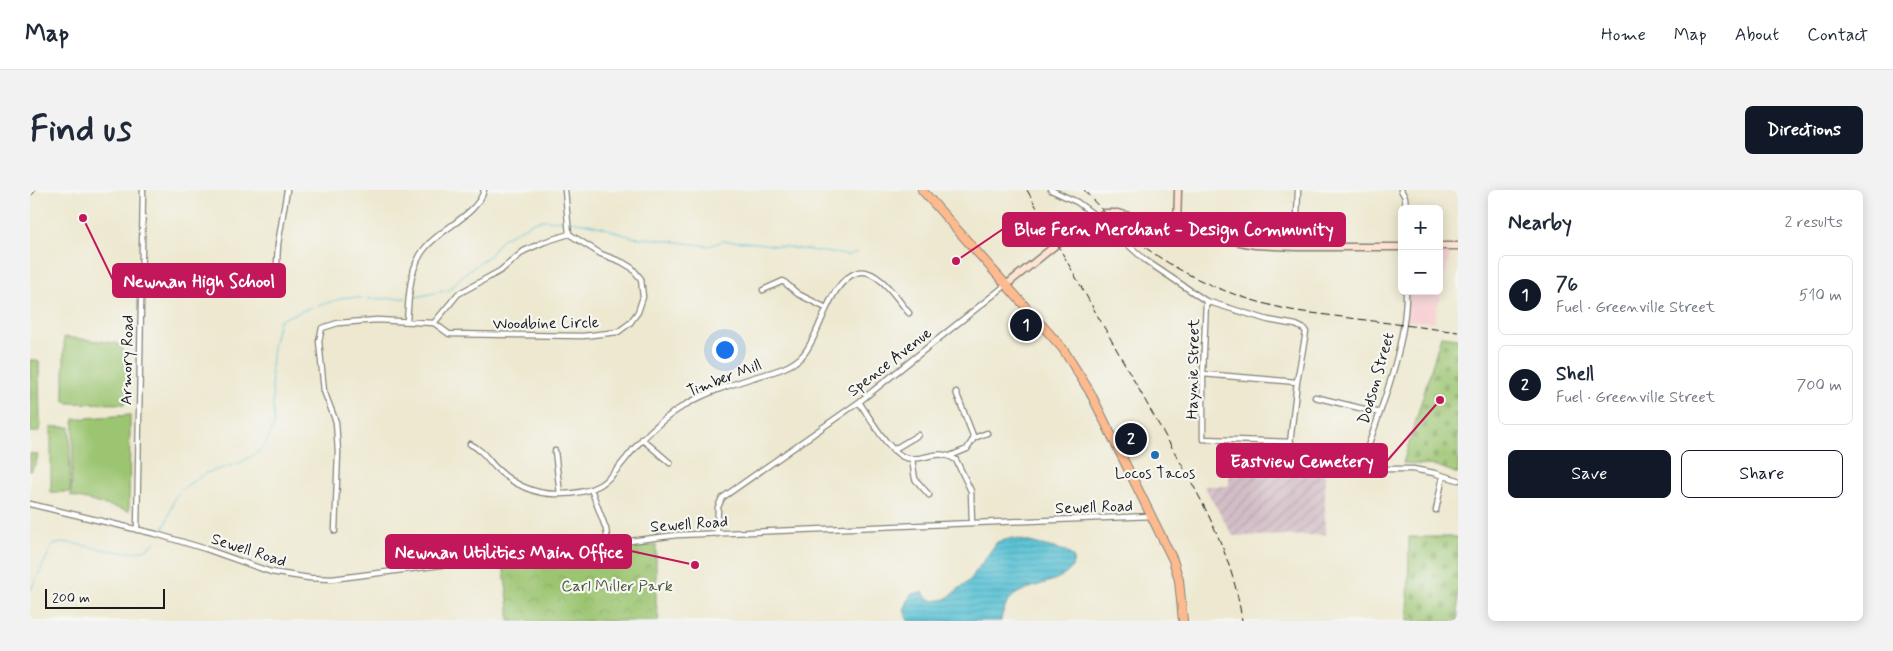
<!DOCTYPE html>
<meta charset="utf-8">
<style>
body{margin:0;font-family:Mynerve,sans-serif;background:#f2f2f3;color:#1f2937}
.controls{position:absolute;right:15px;top:15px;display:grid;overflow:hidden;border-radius:8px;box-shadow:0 2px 12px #0003}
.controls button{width:45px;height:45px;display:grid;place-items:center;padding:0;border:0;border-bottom:1px solid #e0e1e3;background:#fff;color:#1f2937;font:25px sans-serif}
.scale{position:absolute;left:15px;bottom:12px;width:120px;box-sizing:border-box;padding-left:5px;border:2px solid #1c1c1c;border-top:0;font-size:14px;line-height:18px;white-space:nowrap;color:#1c1c1c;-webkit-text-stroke:4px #f6f6f2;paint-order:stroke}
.you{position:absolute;left:694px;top:159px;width:18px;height:18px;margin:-12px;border:4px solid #fff;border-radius:50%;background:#1a73e8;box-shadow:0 0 0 8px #1a73e833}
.badge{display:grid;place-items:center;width:32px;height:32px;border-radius:50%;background:#111827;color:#fff;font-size:16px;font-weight:700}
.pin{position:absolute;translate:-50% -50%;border:2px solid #fff;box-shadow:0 1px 5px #0006}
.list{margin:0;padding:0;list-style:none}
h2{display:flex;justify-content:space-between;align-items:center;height:65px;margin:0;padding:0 20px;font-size:21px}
h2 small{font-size:16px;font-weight:400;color:#747a83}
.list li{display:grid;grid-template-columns:32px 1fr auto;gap:15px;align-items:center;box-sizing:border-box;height:80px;margin:0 10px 10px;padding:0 10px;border:1px solid #e0e1e3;border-radius:8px}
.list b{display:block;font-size:19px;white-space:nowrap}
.list p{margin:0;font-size:16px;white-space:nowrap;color:#747a83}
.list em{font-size:16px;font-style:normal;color:#747a83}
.actions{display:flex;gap:10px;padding:15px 20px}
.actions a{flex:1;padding:11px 0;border:1px solid #111827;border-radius:8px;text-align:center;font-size:18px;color:#111827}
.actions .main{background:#111827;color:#fff}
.map{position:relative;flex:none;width:1428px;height:431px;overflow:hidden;border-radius:8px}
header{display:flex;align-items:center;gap:30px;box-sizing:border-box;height:70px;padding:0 25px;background:#fff;border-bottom:1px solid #e0e1e3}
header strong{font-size:24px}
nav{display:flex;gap:28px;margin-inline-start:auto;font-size:18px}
.intro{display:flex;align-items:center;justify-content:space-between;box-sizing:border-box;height:120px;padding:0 30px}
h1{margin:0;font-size:35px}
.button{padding:12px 22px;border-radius:8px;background:#111827;color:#fff;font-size:18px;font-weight:700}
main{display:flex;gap:30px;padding:0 30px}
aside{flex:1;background:#fff;border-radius:8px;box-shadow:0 2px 12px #0003}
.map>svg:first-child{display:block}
.built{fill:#f7cfd2}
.industrial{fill:url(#industrial-furrows)}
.cemetery{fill:url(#cemetery-stones);stroke:#5c7046}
.park{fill:url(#park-crowns);stroke:#5c7046}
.pitch{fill:#9cc571;stroke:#5c7046}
.water{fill:url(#water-rules);stroke:#3a6e78}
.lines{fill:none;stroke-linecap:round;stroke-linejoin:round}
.stream{stroke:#58c1d4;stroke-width:1}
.street-casing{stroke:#848276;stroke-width:7}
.secondary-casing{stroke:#848276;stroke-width:9}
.primary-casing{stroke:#848276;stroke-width:10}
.street{stroke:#fff;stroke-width:4.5}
.secondary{stroke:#fee3d2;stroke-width:6}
.primary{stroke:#fcba8e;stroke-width:8}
.rail{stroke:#1c1c1c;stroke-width:1;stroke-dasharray:8 4;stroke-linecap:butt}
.poi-dot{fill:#1f6fb2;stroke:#f6f6f2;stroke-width:2}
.labels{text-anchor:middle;stroke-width:4.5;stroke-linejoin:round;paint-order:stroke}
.street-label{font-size:16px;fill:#1c1c1c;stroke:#f6f6f2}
.poi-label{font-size:16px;fill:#1c1c1c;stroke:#f6f6f2}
.park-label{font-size:16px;fill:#49573a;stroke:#f6f6f2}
.leader{fill:none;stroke:#c2185b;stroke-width:2}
.callout-dot{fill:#c2185b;stroke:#f6f6f2;stroke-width:2}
.callout{fill:#c2185b;stroke:#c2185b;stroke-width:2}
.callout-label{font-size:18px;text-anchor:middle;font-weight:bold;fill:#fff}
</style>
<header>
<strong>Map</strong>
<nav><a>Home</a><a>Map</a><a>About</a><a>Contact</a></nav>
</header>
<div class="intro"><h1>Find us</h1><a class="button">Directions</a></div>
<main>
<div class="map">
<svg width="1428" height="431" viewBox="0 0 1428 431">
<defs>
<pattern id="industrial-furrows" width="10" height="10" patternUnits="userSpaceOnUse" patternTransform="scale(1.25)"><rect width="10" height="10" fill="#d2bdc6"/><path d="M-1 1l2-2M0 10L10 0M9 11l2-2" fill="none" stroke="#b4a2aa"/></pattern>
<pattern id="cemetery-stones" width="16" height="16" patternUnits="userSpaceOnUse" patternTransform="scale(1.25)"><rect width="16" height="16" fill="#9cc571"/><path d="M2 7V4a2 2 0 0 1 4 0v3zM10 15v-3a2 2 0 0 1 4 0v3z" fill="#86a961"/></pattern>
<pattern id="park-crowns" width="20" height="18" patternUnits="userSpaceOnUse" patternTransform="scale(1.25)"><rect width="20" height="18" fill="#9cc571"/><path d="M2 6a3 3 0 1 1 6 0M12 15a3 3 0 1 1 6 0" fill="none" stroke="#86a961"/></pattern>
<pattern id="water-rules" width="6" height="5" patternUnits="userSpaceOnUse" patternTransform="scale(1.25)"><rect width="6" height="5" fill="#58c1d4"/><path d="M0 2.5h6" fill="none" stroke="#4ca5b5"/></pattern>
</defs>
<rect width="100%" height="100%" fill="#f6f6f2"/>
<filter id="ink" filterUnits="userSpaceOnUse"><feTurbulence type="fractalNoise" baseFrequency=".02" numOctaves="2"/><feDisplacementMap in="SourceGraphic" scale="10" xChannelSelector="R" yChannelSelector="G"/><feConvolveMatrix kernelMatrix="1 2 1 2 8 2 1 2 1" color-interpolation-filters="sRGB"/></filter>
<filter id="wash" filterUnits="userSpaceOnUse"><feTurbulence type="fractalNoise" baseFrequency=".0096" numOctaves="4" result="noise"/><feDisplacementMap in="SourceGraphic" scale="20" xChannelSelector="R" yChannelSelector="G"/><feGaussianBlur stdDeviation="1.12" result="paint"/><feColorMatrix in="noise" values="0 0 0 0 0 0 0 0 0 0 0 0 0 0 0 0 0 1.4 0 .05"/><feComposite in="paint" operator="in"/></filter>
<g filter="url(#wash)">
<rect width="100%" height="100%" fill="#ede8cf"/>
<!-- built -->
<path class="built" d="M 1409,55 L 1422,55 L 1404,132 L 1373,130 L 1374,101 L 1409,101 Z"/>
<!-- industrial -->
<path class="industrial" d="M 1243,280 L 1248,280 L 1248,284 L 1295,284 L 1295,345 L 1203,346 L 1174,296 L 1199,296 L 1199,284 L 1243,284 Z"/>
<!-- cemetery -->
<path class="cemetery" d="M 1411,146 L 1428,148 L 1428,284 L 1407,276 L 1373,273 Z
M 1379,347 L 1428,347 L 1428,431 L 1378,431 Z"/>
<!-- park -->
<path class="park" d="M 626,354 L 626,413 L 629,431 L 479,431 L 479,417 L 473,374 Z"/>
<!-- pitch -->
<path class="pitch" d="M 34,147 L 86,153 L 92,157 L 99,186 L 95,214 L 38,213 L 34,210 Z
M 0,170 L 7,170 L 9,172 L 10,237 L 8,242 L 0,242 Z
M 100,225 L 99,321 L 41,306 L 44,229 Z
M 21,237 L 40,237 L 40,302 L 21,302 Z
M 0,263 L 8,265 L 6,273 L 0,282 Z"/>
<!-- water -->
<path class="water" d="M 983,348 L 1036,361 L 1043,367 C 1048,393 996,393 982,407 C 976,413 972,422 971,431 L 878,431 L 874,420 L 881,404 L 893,402 L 896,407 L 904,411 L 916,409 L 940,390 L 967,352 Z"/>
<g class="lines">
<!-- stream -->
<path class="stream" d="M 539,31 C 551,32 563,35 575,38 C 590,43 601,49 617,48 L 679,56 L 693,51 L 717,52 L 818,65 L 828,62
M 381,108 L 419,100 L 434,84 L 459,66 L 472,49 L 504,32 L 512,30 L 535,31
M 338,109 L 376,108
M 288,116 L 316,107 L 332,108
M 131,342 L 136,334 L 145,307 L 156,296 L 176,283 L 210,273 L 230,261 L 236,254 L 244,234 L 241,177 L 243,157 L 249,130 L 282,117
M 0,401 L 23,355 C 28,354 33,352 39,353 C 60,355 110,373 125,352"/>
</g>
</g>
<g filter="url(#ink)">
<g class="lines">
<!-- street casing -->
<g class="street-casing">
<path id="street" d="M 535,0 L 539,44
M 1021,0 L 1047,12 L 1066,26 L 1115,70 L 1176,111 L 1238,130 L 1266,135 L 1274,139 L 1276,142 L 1267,192 L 1259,262 L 1258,272 L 1261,278 L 1265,279 L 1383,279 L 1404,283 L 1428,290
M 1371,0 L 1375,7 L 1376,19
M 539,44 L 571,64 L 592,72 L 602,78 L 611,89 L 613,107 L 608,122 L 600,133 L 588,142 L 553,146 L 419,144 L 404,133 L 428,104 L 470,81 L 494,61 L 514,52 Z
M 1266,57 L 1268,0
M 246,92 L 248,54 L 257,0
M 733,100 L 753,91 L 768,104 L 796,118
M 1176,111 L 1173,184 L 1173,249 L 1261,252
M 377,131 C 379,107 379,76 396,57 C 412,38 448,24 454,0
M 1173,184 L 1267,192
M 1285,207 L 1350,223
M 829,212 C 839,226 860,265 877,268 C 895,272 906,257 926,270 L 941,301 L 942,333
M 944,248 L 957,243
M 612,249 L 640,273
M 440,254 C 451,259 457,268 465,277 C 482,294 505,305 529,304 C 542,304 558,302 570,295 C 586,285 597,265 611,251 C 623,238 640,224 655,215 C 675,203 700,195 722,188 C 738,183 761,179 773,165 C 791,145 798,90 829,82 C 848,78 868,110 879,123
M 863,260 L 888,245
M 525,261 L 530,304
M 920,266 L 937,259 L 944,248 L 926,202
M 882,269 L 885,289 L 899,305
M 1330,279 C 1348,226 1377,158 1376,101
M 561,299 L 576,339 L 578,353
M 0,314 L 126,344 L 176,359 L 241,382 L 279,388 L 302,389 L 647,345 L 1122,326
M 1406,320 L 1413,286
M 107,340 L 113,0
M 305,341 L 308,262 L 306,232 L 294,201 L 289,151 L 292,138 L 308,133 L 347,130 L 404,133
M 687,344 L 688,317 L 692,308 L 829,212 L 976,95"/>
</g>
<!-- secondary casing -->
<g class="secondary-casing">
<path id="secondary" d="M 0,1 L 1,0
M 1147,39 L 1148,0
M 1409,56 L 1428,56
M 976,95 L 1027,54 L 1074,23 L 1088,23 L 1169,44 L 1225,55 L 1266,57 L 1372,57"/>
</g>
<!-- primary casing -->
<g class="primary-casing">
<path id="primary" d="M 892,0 L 1033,159 L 1060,202 L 1143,370 L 1149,390 L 1153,431"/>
</g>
<!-- street -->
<use href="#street" class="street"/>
<!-- secondary -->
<use href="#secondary" class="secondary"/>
<!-- primary -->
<use href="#primary" class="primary"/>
<!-- rail -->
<path class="rail" d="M 997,0 C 1038,74 1080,147 1121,221 C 1159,288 1202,354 1212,431
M 1054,0 C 1111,67 1180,104 1266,121 L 1428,142"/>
</g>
</g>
<!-- markers -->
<circle class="poi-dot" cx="1125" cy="265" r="5"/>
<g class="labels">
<!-- street labels -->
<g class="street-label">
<text transform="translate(516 132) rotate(-1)" y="6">Woodbine Circle</text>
<text transform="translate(96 170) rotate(-89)" y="6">Armory Road</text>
<text transform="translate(859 171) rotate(-38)" y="6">Spence Avenue</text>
<text transform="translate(1162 179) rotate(-89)" y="6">Haynie Street</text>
<text transform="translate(694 187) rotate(-21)" y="6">Timber Mill</text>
<text transform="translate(1345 188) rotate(-74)" y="6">Dodson Street</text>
<text transform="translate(1064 316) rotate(-2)" y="6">Sewell Road</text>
<text transform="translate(659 333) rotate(-4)" y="6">Sewell Road</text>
<text transform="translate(219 359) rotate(18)" y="6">Sewell Road</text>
</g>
<!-- poi labels -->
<g class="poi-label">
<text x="1125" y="288">Locos Tacos</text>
</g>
<!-- park labels -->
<g class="park-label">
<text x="587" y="401">Carl Miller Park</text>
</g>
</g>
<!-- callouts -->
<path class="leader" d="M926 71L973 39M53 28L83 90M1410 210L1357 271M665 375L601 361"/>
<g class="callout-dot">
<circle cx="926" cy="71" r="5"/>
<circle cx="53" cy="28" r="5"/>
<circle cx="1410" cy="210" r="5"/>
<circle cx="665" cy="375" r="5"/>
</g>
<g class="callout">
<rect x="973" y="23" width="342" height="33" rx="5"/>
<rect x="83" y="74" width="172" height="33" rx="5"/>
<rect x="1187" y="254" width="170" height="33" rx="5"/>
<rect x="356" y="345" width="245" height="33" rx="5"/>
</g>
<g class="callout-label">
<text x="1144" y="45">Blue Fern Merchant - Design Community</text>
<text x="169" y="97">Newnan High School</text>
<text x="1272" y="277">Eastview Cemetery</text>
<text x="479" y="368">Newnan Utilities Main Office</text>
</g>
</svg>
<div class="controls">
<button>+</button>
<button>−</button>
</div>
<div class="scale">200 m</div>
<div class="you"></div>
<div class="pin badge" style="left:996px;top:135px">1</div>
<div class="pin badge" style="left:1101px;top:249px">2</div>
</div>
<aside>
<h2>Nearby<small>2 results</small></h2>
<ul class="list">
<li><span class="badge">1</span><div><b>76</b><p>Fuel · Greenville Street</p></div><em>510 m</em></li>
<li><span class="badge">2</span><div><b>Shell</b><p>Fuel · Greenville Street</p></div><em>700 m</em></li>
</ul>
<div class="actions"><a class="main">Save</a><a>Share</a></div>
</aside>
</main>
